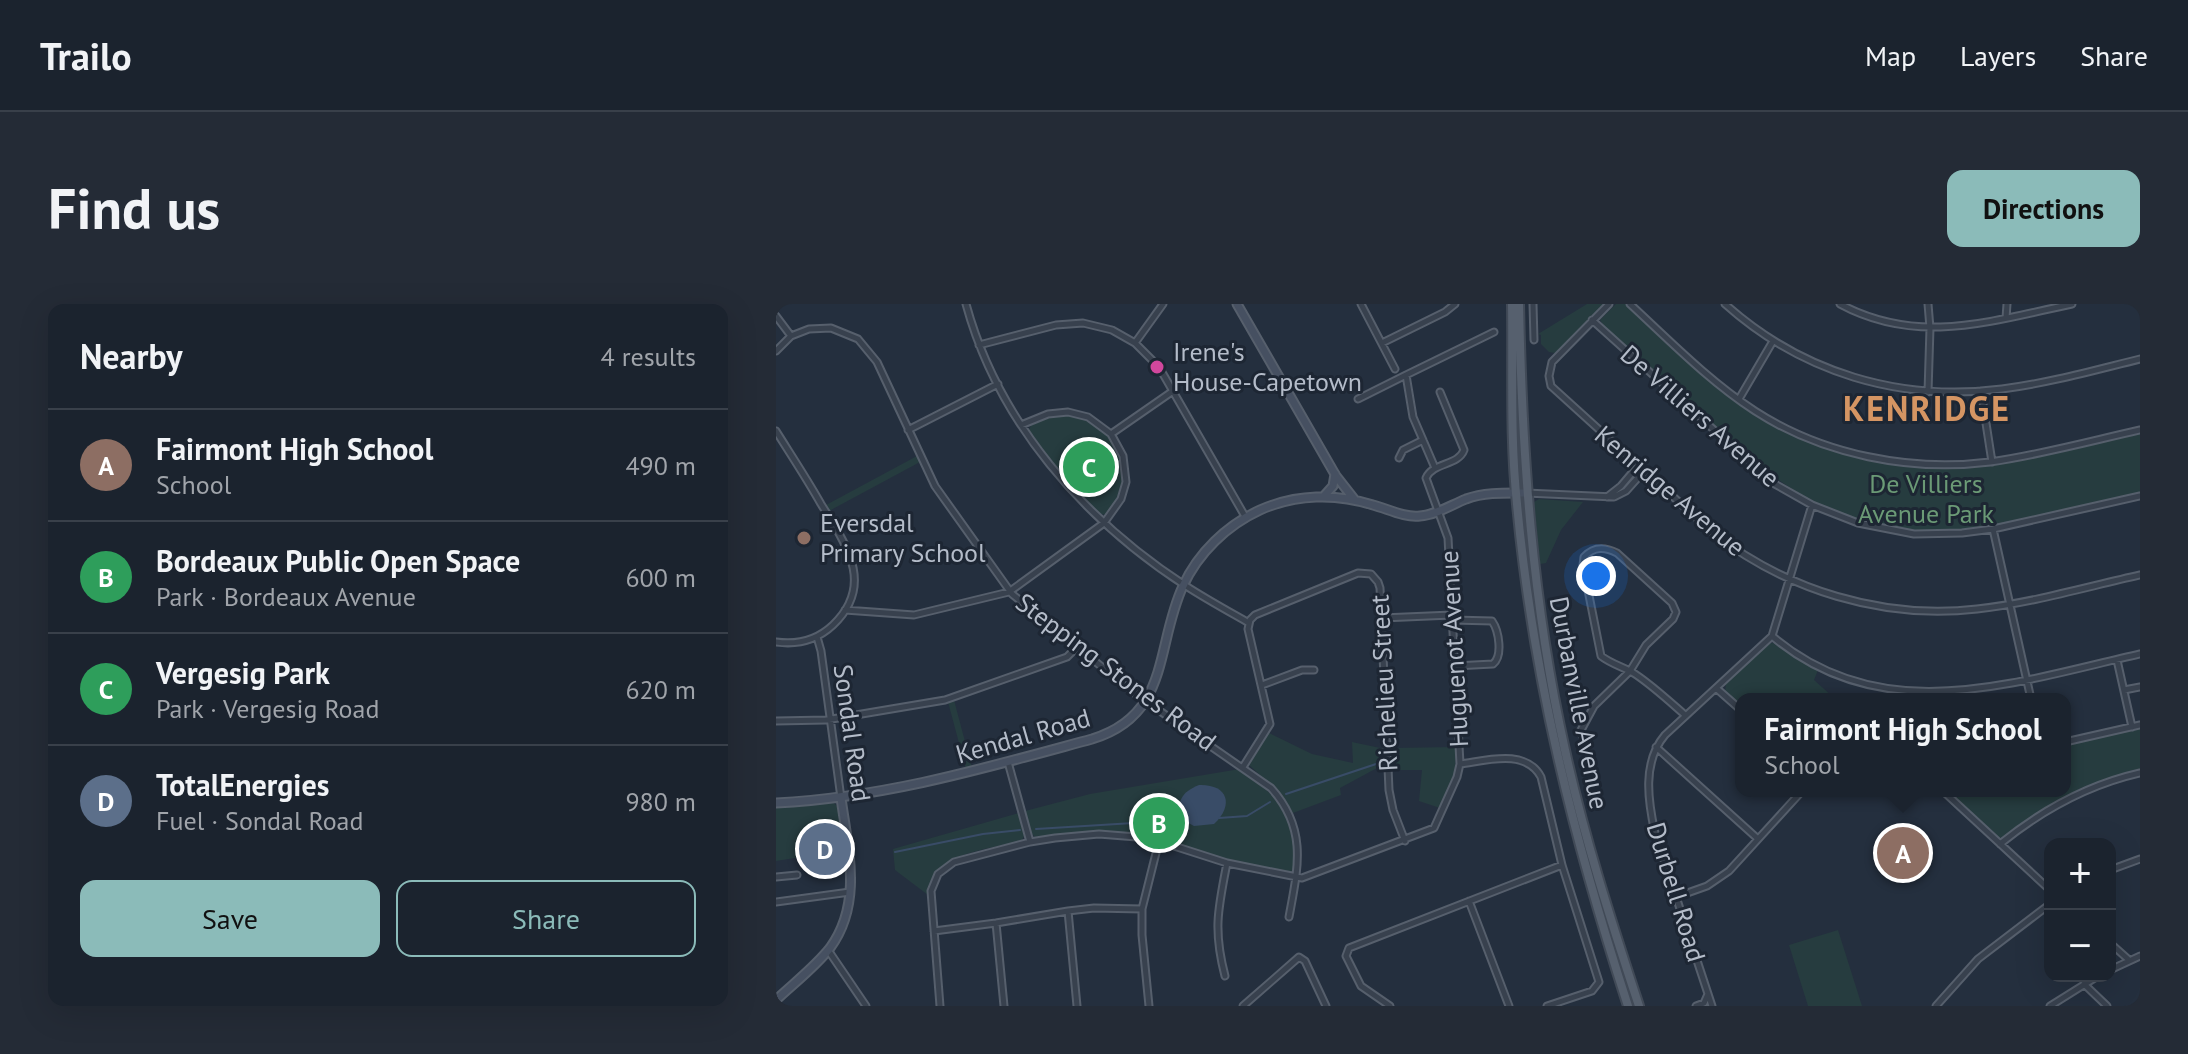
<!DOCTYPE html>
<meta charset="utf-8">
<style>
body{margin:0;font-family:"PT Sans",sans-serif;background:#242b36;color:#f1f3f6}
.controls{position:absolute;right:24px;bottom:24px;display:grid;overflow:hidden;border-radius:16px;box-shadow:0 8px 32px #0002}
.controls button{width:72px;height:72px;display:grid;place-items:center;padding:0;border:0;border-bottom:2px solid #39404a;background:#1b232e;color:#f1f3f6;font:40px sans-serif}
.you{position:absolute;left:820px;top:272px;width:28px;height:28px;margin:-20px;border:6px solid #fff;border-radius:50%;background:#1a73e8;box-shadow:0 0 0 12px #1a73e833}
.badge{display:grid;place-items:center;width:52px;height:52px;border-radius:50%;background:#8bbbb9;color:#fff;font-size:26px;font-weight:700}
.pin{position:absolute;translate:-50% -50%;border:4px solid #fff;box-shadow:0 2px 8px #0006}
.popup{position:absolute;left:959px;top:389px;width:336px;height:104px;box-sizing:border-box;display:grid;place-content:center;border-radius:16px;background:#1b232e;filter:drop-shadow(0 2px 6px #0005);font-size:26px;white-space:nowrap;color:#a0a4aa}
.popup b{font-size:30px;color:#f1f3f6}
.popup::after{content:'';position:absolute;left:50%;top:100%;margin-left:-16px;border:16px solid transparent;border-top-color:#1b232e}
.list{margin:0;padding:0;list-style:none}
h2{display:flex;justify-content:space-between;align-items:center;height:104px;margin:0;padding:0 32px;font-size:34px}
h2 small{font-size:26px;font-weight:400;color:#a0a4aa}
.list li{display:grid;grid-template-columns:52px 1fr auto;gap:24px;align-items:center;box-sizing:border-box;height:112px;padding:0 32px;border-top:2px solid #39404a}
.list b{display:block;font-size:30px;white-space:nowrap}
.list p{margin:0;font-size:26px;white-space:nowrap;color:#a0a4aa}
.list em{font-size:26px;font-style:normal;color:#a0a4aa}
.actions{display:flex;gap:16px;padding:24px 32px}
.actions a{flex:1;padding:18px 0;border:2px solid #8bbbb9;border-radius:16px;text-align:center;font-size:28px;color:#8bbbb9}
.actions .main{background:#8bbbb9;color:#111}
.map{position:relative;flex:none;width:1364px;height:702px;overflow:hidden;border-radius:16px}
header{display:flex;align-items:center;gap:48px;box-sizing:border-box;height:112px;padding:0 40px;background:#1b232e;border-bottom:2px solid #39404a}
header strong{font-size:38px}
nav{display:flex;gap:44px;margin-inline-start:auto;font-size:28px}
.intro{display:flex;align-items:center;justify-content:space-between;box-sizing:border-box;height:192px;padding:0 48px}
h1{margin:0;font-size:56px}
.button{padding:20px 36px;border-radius:16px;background:#8bbbb9;color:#111;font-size:28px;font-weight:700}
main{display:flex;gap:48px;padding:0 48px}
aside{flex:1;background:#1b232e;border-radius:16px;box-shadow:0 8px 32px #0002}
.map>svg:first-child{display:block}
.green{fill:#263c3f}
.water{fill:#394c67}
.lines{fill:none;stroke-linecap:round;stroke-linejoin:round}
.stream{stroke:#394c67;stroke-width:2}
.street-casing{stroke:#565f6c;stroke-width:9}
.secondary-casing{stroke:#565f6c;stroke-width:11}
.primary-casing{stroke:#414a57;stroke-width:12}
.street{stroke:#38414e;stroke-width:5}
.secondary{stroke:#465061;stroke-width:7}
.primary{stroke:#56606e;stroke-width:8}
.hotel-dot{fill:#d1479c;stroke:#1d2633;stroke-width:3}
.education-dot{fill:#8d6e63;stroke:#1d2633;stroke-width:3}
.labels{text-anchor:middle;stroke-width:6;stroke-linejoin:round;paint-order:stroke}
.poi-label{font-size:26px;fill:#b4bcc9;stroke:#1d2633;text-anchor:start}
.street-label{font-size:26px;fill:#b4bcc9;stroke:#1d2633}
.park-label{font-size:26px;fill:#6b9a76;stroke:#1d2633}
.district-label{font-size:34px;font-weight:bold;letter-spacing:2px;fill:#d59563;stroke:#1d2633}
</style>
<header>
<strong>Trailo</strong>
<nav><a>Map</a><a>Layers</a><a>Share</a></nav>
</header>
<div class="intro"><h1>Find us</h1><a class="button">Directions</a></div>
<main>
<aside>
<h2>Nearby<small>4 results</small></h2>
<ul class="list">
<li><span class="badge" style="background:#8d6e63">A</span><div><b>Fairmont High School</b><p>School</p></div><em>490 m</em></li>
<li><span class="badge" style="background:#2e9e5b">B</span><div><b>Bordeaux Public Open Space</b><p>Park · Bordeaux Avenue</p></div><em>600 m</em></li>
<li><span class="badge" style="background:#2e9e5b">C</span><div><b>Vergesig Park</b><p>Park · Vergesig Road</p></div><em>620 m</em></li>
<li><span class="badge" style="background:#5c6f8a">D</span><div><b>TotalEnergies</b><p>Fuel · Sondal Road</p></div><em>980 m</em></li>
</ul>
<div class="actions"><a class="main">Save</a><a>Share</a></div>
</aside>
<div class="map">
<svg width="1364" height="702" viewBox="0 0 1364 702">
<rect width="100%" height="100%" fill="#242f3e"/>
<!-- green -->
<path class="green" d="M 811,0 L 827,0 L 779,49 L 773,48 L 765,40 L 765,31 L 762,30 Z
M 840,0 L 850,0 C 889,36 926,74 970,104 C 989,116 1009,125 1030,134 C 1149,185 1244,155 1364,129 L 1364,189 C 1307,202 1249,220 1191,226 C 1073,237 1007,187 926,112 C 894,84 863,55 831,26 L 824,16 Z
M 285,111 C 296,112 306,113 316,118 C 348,136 359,186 330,211 L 322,209 L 286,172 L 253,126 L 256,119 Z
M 141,152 L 144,158 L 53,207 L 50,201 Z
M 763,195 L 807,198 L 785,226 L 770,259 L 764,260 L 758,198 Z
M 997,339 L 1042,366 L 1038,376 L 1057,393 L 1055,395 L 965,395 L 965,403 L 949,389 L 950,379 L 992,340 Z
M 178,396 L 196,464 L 190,465 L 172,398 Z
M 1364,424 L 1364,467 C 1312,479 1268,502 1226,534 L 1221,533 L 1170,487 L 1289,487 L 1289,440 Z
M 493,429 L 536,450 L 577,459 L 576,438 L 609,445 L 610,469 L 601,464 L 564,484 L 565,491 L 517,509 L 503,488 L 473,461 Z
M 680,443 L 679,469 L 664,504 L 643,497 L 646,466 L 616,466 L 615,444 Z
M 464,465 C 492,485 516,505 518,541 C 519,550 520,559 516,567 L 510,568 L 448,555 L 374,532 L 317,527 L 259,533 L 255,529 L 249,507 L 314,490 Z
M 58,499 L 63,504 L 66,527 L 22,532 L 25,553 L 0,557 L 0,503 Z
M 243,509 L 249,530 L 246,536 C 212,547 158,546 152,591 L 119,566 L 117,545 Z
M 1062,626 L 1086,702 L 1032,702 L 1013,641 Z"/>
<!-- water -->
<path class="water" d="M 423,481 C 451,480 459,500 438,520 L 418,522 L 405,515 C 400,497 406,488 423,481 Z"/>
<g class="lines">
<!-- stream -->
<path class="stream" d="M 510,490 L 603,459
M 443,514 L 471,512 L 494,498
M 260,525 L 406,516
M 119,548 L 207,530 L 244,526"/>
<!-- street casing -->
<g class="street-casing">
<path id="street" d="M 190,0 C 222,118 308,216 410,282 C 430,295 452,307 473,319
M 585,0 L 619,65
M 757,0 L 758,36
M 833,0 L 776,58 L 773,72 L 775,82 L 936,228 C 1010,286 1107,316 1201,305 C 1256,299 1310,283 1364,271
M 854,0 C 894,37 933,77 979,107 C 1047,151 1135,168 1214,158 C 1264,151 1315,137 1364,126
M 949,0 C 1026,69 1124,98 1226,85 C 1273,79 1319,66 1364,55
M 1064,0 C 1142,42 1215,17 1296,0
M 1152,0 L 1154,24 L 1152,88
M 0,12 L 15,32
M 1230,14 L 1231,0
M 816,16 L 997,179 L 1036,201 L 1082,219 L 1138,230 L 1186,229 L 1217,225 L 1364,192
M 359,39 L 387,0
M 606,39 L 669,8 L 679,0
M 203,41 L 280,21 L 307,19 L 336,26 L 359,39 L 383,63 L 470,214
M 0,47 L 15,32 L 33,25 L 55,24 L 82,35 L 101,58 L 159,182 L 236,290 L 358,389 L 495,484 C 532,525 522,564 513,613
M 630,71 L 718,28
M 1205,87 L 1216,158
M 582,95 L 630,71 L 637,113 L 659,164
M 963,95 L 997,37
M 132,126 L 222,80
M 0,127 C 15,151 31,175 45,200 C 69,239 100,280 57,321 C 41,336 21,341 0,338
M 335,130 L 397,87
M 623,154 L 627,146 L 647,136
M 750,189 L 838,193 L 850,187 L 867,168
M 831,193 L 845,182 L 861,163
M 1217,225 L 1255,395
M 69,306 L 138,311 L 233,288 L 328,219 L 345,195 L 350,178 L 347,152 L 335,130 L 312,113 L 292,108 L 272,110 L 245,121
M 606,314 L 676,311
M 677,316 L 716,317 C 723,327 727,352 717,360 L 679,362
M 996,332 C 1107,426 1239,378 1364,350
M 996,332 L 1036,201
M 41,333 L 45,347 L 65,494
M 1341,356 L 1356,423
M 486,381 L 526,366 L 538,366
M 940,384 L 965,406
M 1348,386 L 1364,383
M 0,417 L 50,416 L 169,396 L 291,353 L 301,343
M 1289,438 L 1364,421
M 812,441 L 804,428 L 818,402 L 854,367 L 870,341 L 897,315 L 900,308 L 896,299 L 841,249 C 829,243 818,242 808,253 L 807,261 L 825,352 C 835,360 848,363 859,370 C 877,382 893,397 909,411
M 880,443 L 982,535
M 232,458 L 254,538
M 684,460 C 709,457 750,444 765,473 L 786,561 L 823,678 L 816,687 L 771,702
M 467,463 L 494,420 L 472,325 L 474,316 L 479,311 L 582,269 L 595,270 L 602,278 L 604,284 L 613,486 L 617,506 L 629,537
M 1167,487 L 1274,586
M 1224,540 C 1266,506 1311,481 1364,469
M 1334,566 L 1364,555
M 0,573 L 21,571
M 900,593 L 931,582 L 953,567 L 1026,487
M 693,597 L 733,702
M 0,598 L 74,588
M 292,607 L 301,702
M 220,619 L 228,702
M 158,627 L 220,619 L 292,607 L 318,604 L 366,605
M 1334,639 L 1353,656
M 52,646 L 90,702
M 1334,666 L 1364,652
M 449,672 C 437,626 442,605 451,559
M 1308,680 L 1331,702
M 164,702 L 155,587 L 162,570 L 178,558 L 254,538 L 279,534 L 323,530 L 373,534 L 451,559 L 526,574 L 658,524 L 681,473 L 684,460 L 672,234 L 650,174 C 657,158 682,162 688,146 L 664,88
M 373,702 L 366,631 L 366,605 L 383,537
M 467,702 L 523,653 L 529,657 L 550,702
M 614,702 L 585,682 L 570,652 L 573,644 L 786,561
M 920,702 L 928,699 L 932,690
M 936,702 L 879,529 C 872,497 866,458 889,431 L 996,332
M 1160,702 L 1202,655 L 1274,600
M 1274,702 L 1322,672"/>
</g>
<!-- secondary casing -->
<g class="secondary-casing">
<path id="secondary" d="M 461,0 L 560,172 L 578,195
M 548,192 L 557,182 L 559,170
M 0,499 C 111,493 209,464 316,435 C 395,411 379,342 407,282 C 422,249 451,221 484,206 C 520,190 560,189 597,201 C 612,205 629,214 644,212 C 660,211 675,201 690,195 C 709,188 730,189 750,189
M 0,696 C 18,679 39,663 54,644 C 87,599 72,545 65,494"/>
</g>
<!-- primary casing -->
<g class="primary-casing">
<path id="primary" d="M 736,0 C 737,67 734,134 741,200 C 757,374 798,536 852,702
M 743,0 C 746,150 756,299 789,446 C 808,533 835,617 863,702"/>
</g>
<!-- street -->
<use href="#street" class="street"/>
<!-- secondary -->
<use href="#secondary" class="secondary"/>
<!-- primary -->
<use href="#primary" class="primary"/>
</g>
<!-- markers -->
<circle class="hotel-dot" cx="381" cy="63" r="8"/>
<circle class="education-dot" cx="28" cy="234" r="8"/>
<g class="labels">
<!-- poi labels -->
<g class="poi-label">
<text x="397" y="57">Irene's<tspan x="397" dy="30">House-Capetown</tspan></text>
<text x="44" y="228">Eversdal<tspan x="44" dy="30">Primary School</tspan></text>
</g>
<!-- street labels -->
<g class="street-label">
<text transform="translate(924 112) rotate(41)" y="9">De Villiers Avenue</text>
<text transform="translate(894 187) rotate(40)" y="9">Kenridge Avenue</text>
<text transform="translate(678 345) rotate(-93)" y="9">Huguenot Avenue</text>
<text transform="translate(340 368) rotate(37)" y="9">Stepping Stones Road</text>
<text transform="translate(608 379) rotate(-93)" y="9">Richelieu Street</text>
<text transform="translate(803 399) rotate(79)" y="9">Durbanville Avenue</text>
<text transform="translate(76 429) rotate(82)" y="9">Sondal Road</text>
<text transform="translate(247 432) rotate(-16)" y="9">Kendal Road</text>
<text transform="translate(900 588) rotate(73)" y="9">Durbell Road</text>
</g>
<!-- park labels -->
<g class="park-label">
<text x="1150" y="189">De Villiers<tspan x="1150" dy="30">Avenue Park</tspan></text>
</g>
<!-- district labels -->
<g class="district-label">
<text x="1151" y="117">KENRIDGE</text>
</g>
</g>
</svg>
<div class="controls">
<button>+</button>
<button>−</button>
</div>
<div class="you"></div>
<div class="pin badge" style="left:1127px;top:549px;background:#8d6e63">A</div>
<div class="popup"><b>Fairmont High School</b>School</div>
<div class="pin badge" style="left:383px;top:519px;background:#2e9e5b">B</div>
<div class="pin badge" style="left:313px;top:163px;background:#2e9e5b">C</div>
<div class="pin badge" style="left:49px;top:545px;background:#5c6f8a">D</div>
</div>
</main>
